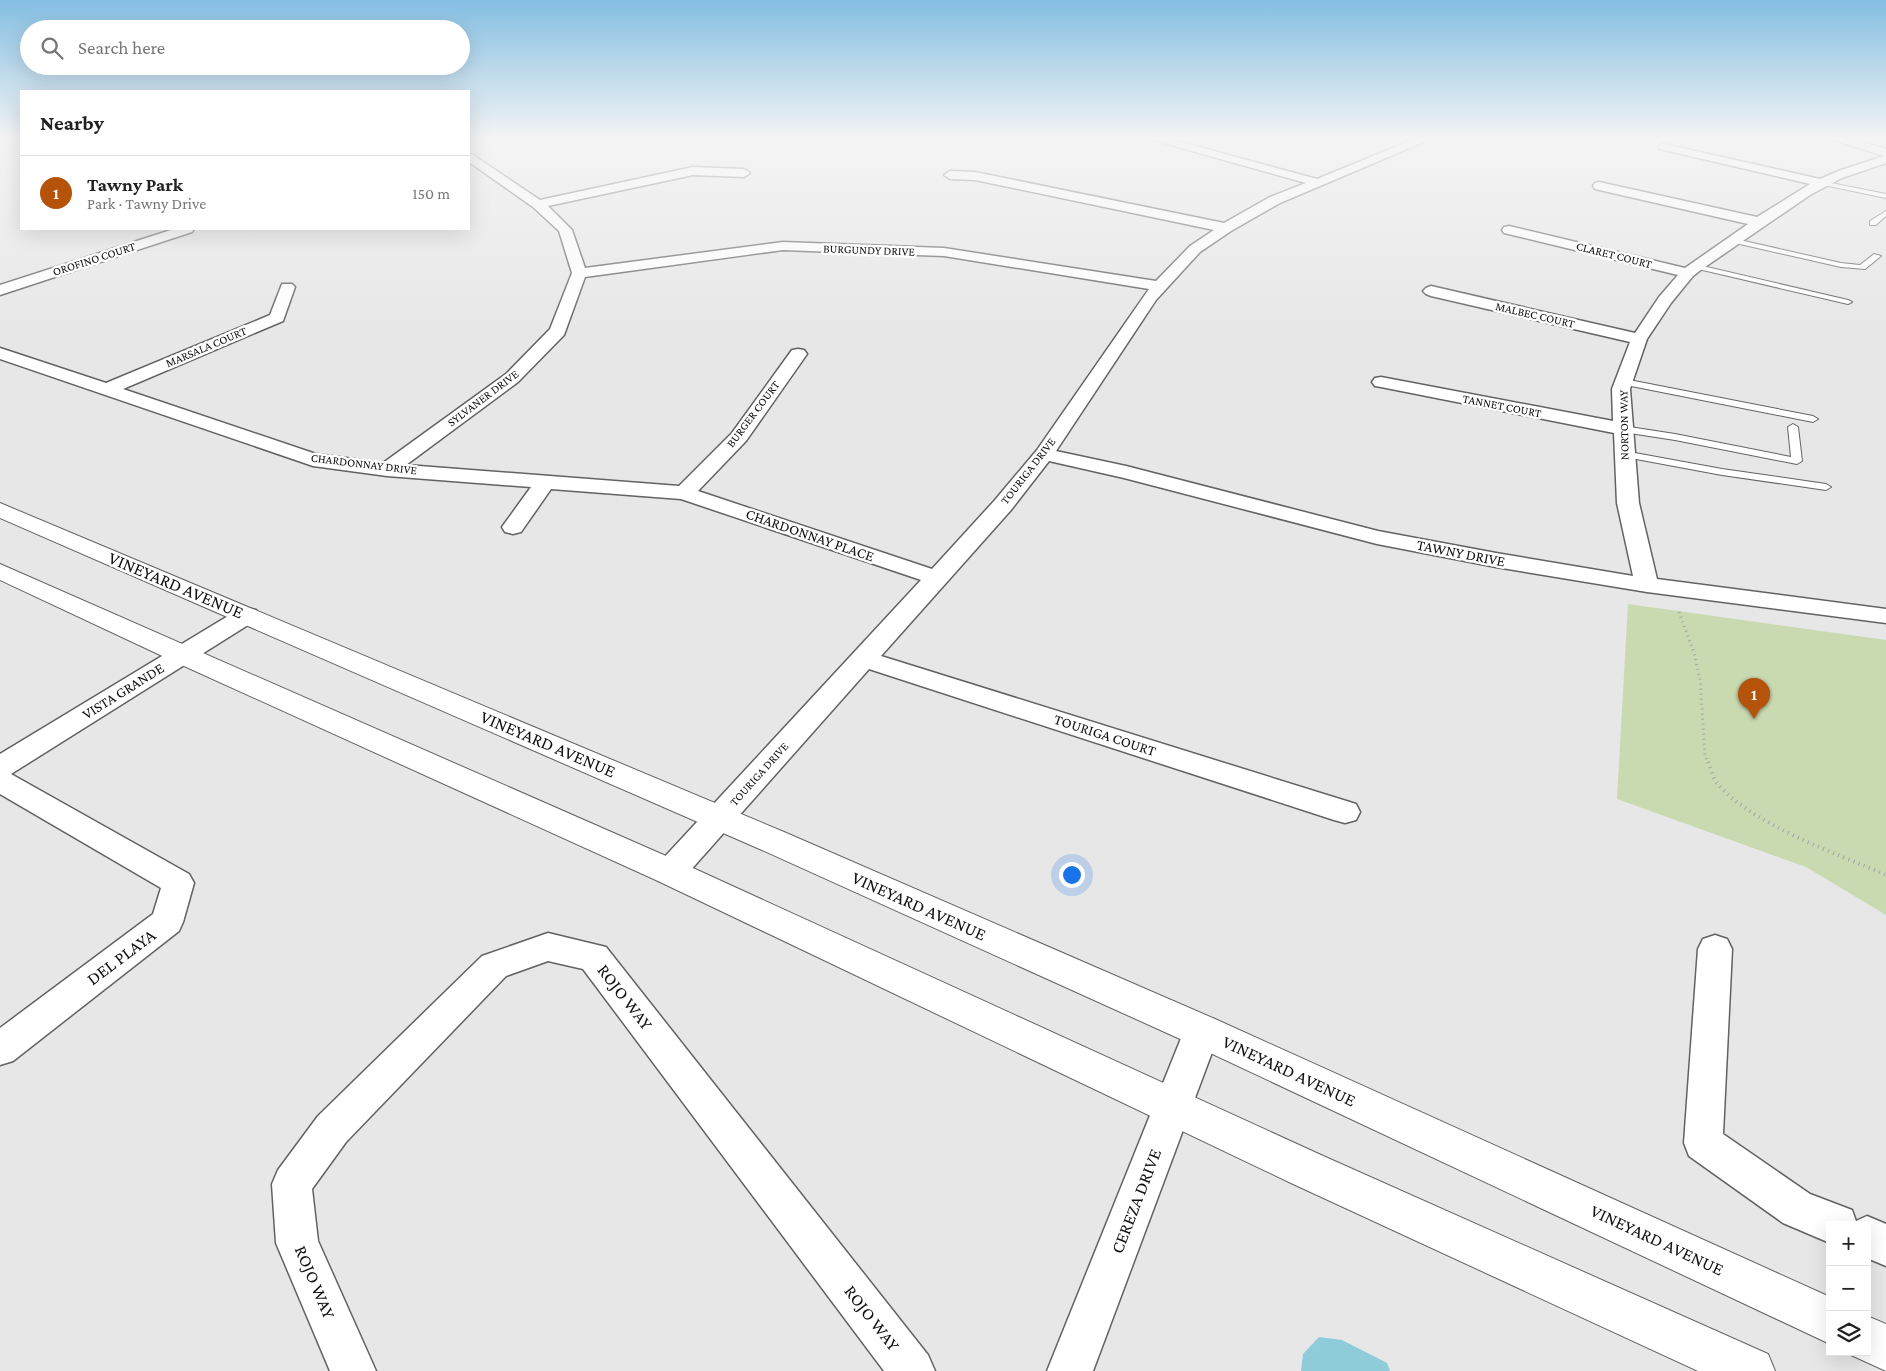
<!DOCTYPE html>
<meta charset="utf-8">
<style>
body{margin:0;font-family:"Crimson Pro",serif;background:#f6f6f6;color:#222}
.controls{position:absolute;right:15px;bottom:15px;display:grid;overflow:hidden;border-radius:0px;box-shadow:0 5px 20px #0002}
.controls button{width:45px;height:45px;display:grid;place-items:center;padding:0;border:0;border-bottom:1px solid #e0e0e0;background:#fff;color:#222;font:25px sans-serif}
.you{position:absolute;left:1071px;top:874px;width:18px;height:18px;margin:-12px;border:4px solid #fff;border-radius:50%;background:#1a73e8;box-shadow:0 0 0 8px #1a73e833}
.badge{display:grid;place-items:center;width:32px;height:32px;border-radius:50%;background:#b45309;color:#fff;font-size:16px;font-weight:700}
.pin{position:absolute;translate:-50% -41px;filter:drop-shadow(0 1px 2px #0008)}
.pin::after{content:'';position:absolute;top:26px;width:18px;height:15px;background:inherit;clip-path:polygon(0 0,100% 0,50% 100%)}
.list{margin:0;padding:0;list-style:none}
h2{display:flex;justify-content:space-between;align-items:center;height:65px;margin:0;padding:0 20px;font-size:21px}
h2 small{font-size:16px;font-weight:400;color:#767676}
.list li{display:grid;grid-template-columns:32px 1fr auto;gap:15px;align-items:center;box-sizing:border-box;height:75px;padding:0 20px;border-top:1px solid #e0e0e0}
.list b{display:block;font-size:19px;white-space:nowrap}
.list p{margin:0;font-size:16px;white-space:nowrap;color:#767676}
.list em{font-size:16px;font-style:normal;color:#767676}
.icon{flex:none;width:28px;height:28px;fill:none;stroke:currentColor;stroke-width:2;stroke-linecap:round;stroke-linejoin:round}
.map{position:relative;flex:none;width:1886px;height:1371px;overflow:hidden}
.search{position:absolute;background:#fff;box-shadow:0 5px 20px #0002;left:20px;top:20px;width:450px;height:55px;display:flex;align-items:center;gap:12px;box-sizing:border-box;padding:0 18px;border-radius:28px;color:#767676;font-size:19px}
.panel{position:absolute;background:#fff;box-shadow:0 5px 20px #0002;left:20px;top:90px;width:450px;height:140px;border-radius:0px}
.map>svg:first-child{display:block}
.green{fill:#c9dab0}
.water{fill:#8fccd9}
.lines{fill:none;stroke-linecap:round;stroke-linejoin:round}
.service-casing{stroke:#626263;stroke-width:2}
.minor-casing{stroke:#626263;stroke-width:3}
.tertiary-casing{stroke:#626263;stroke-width:2}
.path-far1{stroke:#a4a4a5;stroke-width:3;stroke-dasharray:1 4;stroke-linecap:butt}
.path{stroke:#a4a4a5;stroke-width:4;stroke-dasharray:1 4.5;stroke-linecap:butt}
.service{fill:#fff;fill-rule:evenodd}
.minor{fill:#fff;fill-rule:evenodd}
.tertiary{fill:#fff;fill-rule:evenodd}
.labels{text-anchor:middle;stroke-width:5;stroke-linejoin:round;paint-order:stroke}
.far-street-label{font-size:12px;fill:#111112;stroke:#fff}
.street-label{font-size:15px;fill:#111112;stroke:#fff}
.near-street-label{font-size:18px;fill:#111112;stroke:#fff}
</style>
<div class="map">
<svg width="1886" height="1371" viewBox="0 0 1886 1371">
<rect width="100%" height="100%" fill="#e7e7e8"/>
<!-- green -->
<path class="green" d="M 1628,604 L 1886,640 L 1886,915 L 1806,867 L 1617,799 Z"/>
<!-- water -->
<path class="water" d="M 1319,1337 L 1342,1340 L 1387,1363 L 1390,1371 L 1301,1371 L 1303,1354 Z"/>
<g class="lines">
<!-- service casing -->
<g class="service-casing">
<path id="service" d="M 1821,181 L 1886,194 L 1886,198 L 1819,184 L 1818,183 Z
M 1886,211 L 1886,216 L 1876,225 L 1870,225 L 1870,221 Z
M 1731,238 L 1841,263 L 1860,265 L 1874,254 L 1881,256 L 1865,269 L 1841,267 L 1731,242 Z
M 1694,264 L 1848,300 L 1852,302 L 1848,304 L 1694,268 Z
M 1624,379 L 1813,416 L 1818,419 L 1813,422 L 1621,384 L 1619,382 Z
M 1793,424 L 1798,427 L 1802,461 L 1797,464 L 1675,440 L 1623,432 L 1618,429 L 1623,426 L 1675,434 L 1791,457 L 1788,427 Z
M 1624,451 L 1722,469 L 1826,484 L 1831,487 L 1826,490 L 1722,475 L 1620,456 L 1619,454 Z"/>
</g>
<!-- minor casing -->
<g class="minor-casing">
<path id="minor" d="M 1146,138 L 1166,138 L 1317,179 L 1417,138 L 1433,138 L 1280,203 L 1231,231 L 1200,252 L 1156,300 L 1056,451 L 1126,466 L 1378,531 L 1496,553 L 1633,576 L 1617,503 L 1614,433 L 1381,387 L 1375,386 L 1372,382 L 1375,378 L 1381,377 L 1613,421 L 1612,389 L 1630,342 L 1431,296 L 1426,294 L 1423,291 L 1426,288 L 1431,286 L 1635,333 L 1659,297 L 1678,275 L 1504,233 L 1502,230 L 1504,227 L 1509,226 L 1685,268 L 1748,224 L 1595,189 L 1593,186 L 1595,183 L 1599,182 L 1757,217 L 1810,184 L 1660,149 L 1658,147 L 1660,145 L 1664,144 L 1820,179 L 1841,170 L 1884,156 L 1828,138 L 1847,138 L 1886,149 L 1886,163 L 1842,178 L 1810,195 L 1702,269 L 1693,276 L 1671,303 L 1647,339 L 1630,389 L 1639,503 L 1657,579 L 1886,609 L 1886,623 L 1647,592 L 1496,567 L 1377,544 L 1124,478 L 1049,461 L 1011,510 L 881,656 L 1356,804 L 1360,812 L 1356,820 L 1345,823 L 1334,820 L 869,669 L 681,881 L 670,884 L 659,881 L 654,872 L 659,863 L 921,580 L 681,499 L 551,489 L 521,532 L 513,534 L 505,532 L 502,527 L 531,487 L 387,476 L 313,466 L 0,359 L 0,348 L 106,383 L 270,315 L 282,284 L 292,284 L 295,287 L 283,321 L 123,389 L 316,454 L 383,463 L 506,374 L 550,329 L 572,273 L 559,231 L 533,207 L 469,162 L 469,154 L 473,155 L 540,200 L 693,167 L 744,169 L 750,173 L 744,177 L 693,175 L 548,206 L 572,230 L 585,268 L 783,242 L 944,248 L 1156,281 L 1190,246 L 1214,230 L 975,180 L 950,179 L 944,175 L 950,171 L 975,172 L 1224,223 L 1270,197 L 1306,183 ZM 783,250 L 944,256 L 1149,289 L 1037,450 L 995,500 L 932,569 L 698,491 L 746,441 L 807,354 L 804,350 L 798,349 L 792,350 L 732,433 L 679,486 L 406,465 L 518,382 L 564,335 L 585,277 Z
M 174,229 L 194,229 L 192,232 L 0,295 L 0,285 Z
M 247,608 L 256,610 L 259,615 L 256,620 L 11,774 L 189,874 L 194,883 L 183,922 L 179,931 L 13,1061 L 0,1065 L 0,1028 L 153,914 L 161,888 L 0,794 L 0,754 L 238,610 Z
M 548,933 L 606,947 L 928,1355 L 935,1371 L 884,1371 L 583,969 L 548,961 L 506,976 L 346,1142 L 312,1189 L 318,1241 L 376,1371 L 330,1371 L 276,1243 L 272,1184 L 278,1170 L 318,1116 L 482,956 Z
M 1715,935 L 1727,939 L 1732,949 L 1723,1134 L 1810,1194 L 1852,1210 L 1856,1221 L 1867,1216 L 1886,1224 L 1886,1266 L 1867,1258 L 1867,1225 L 1830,1225 L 1830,1243 L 1783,1223 L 1689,1156 L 1684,1143 L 1698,949 L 1703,939 Z
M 1202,1015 L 1215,1020 L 1220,1031 L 1093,1371 L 1047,1371 L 1184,1031 L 1189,1020 Z"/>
</g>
<!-- tertiary casing -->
<g class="tertiary-casing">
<path id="tertiary" d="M 0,503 L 784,832 L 1215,1019 L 1830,1297 L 1830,1344 L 1189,1043 L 762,850 L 0,518 Z
M 0,564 L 682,863 L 1321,1155 L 1768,1354 L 1775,1371 L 1698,1371 L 1291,1183 L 658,881 L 173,661 L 0,580 Z
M 1867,1316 L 1886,1324 L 1886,1371 L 1851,1355 L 1849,1352 L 1867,1352 Z"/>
</g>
<!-- path-far1 -->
<path class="path-far1" d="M 1679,612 L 1694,653 L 1700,680 L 1705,755 L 1708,763"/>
<!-- path -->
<path class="path" d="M 1708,762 C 1711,769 1713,778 1717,783 C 1752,825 1836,853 1886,875"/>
<!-- service -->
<use href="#service" class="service"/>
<!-- minor -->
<use href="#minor" class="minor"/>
<!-- tertiary -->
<use href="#tertiary" class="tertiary"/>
</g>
<!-- sky -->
<linearGradient id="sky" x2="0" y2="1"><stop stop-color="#84bee2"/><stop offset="0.42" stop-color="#f4f4f5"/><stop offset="1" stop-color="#f4f4f5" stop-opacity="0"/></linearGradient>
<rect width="1886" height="330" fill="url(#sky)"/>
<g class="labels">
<!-- far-street labels -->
<g class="far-street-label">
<text transform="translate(869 250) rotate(2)" y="4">BURGUNDY DRIVE</text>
<text transform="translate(1614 255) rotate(14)" y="4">CLARET COURT</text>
<text transform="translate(94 259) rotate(-18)" y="4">OROFINO COURT</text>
<text transform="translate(1535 315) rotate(13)" y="4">MALBEC COURT</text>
<text transform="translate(206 347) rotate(-23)" y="4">MARSALA COURT</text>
<text transform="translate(483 398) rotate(-37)" y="4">SYLVANER DRIVE</text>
<text transform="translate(1502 406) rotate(11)" y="4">TANNET COURT</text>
<text transform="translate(753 414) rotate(-53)" y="4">BURGER COURT</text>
<text transform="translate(1624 425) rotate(-91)" y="4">NORTON WAY</text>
<text transform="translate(364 464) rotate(7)" y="4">CHARDONNAY DRIVE</text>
<text transform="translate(1028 471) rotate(-52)" y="4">TOURIGA DRIVE</text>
<text transform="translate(759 774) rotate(-48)" y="4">TOURIGA DRIVE</text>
</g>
<!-- street labels -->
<g class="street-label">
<text transform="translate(810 535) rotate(19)" y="5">CHARDONNAY PLACE</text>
<text transform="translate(1461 553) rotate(11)" y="5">TAWNY DRIVE</text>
<text transform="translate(123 691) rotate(-32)" y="5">VISTA GRANDE</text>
<text transform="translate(1105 735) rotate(18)" y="5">TOURIGA COURT</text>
</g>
<!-- near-street labels -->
<g class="near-street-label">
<text transform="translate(176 585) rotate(23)" y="6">VINEYARD AVENUE</text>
<text transform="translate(548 744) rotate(23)" y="6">VINEYARD AVENUE</text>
<text transform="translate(919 906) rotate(24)" y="6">VINEYARD AVENUE</text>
<text transform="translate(121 957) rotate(-37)" y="6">DEL PLAYA</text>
<text transform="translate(625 997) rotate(52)" y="6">ROJO WAY</text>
<text transform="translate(1289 1071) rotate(25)" y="6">VINEYARD AVENUE</text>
<text transform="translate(1136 1201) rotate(-69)" y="6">CEREZA DRIVE</text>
<text transform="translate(1657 1240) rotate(25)" y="6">VINEYARD AVENUE</text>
<text transform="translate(315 1282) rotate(67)" y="6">ROJO WAY</text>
<text transform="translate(872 1318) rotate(52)" y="6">ROJO WAY</text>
</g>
</g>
</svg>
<div class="controls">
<button>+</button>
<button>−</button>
<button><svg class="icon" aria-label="layers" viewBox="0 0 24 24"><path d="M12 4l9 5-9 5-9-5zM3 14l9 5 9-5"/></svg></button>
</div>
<div class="you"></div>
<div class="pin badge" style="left:1754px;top:719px">1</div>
<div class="search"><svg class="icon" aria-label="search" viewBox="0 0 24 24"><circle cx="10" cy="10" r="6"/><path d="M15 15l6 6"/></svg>Search here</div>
<section class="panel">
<h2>Nearby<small></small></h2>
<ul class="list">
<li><span class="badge">1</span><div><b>Tawny Park</b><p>Park · Tawny Drive</p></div><em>150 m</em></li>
</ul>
</section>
</div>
